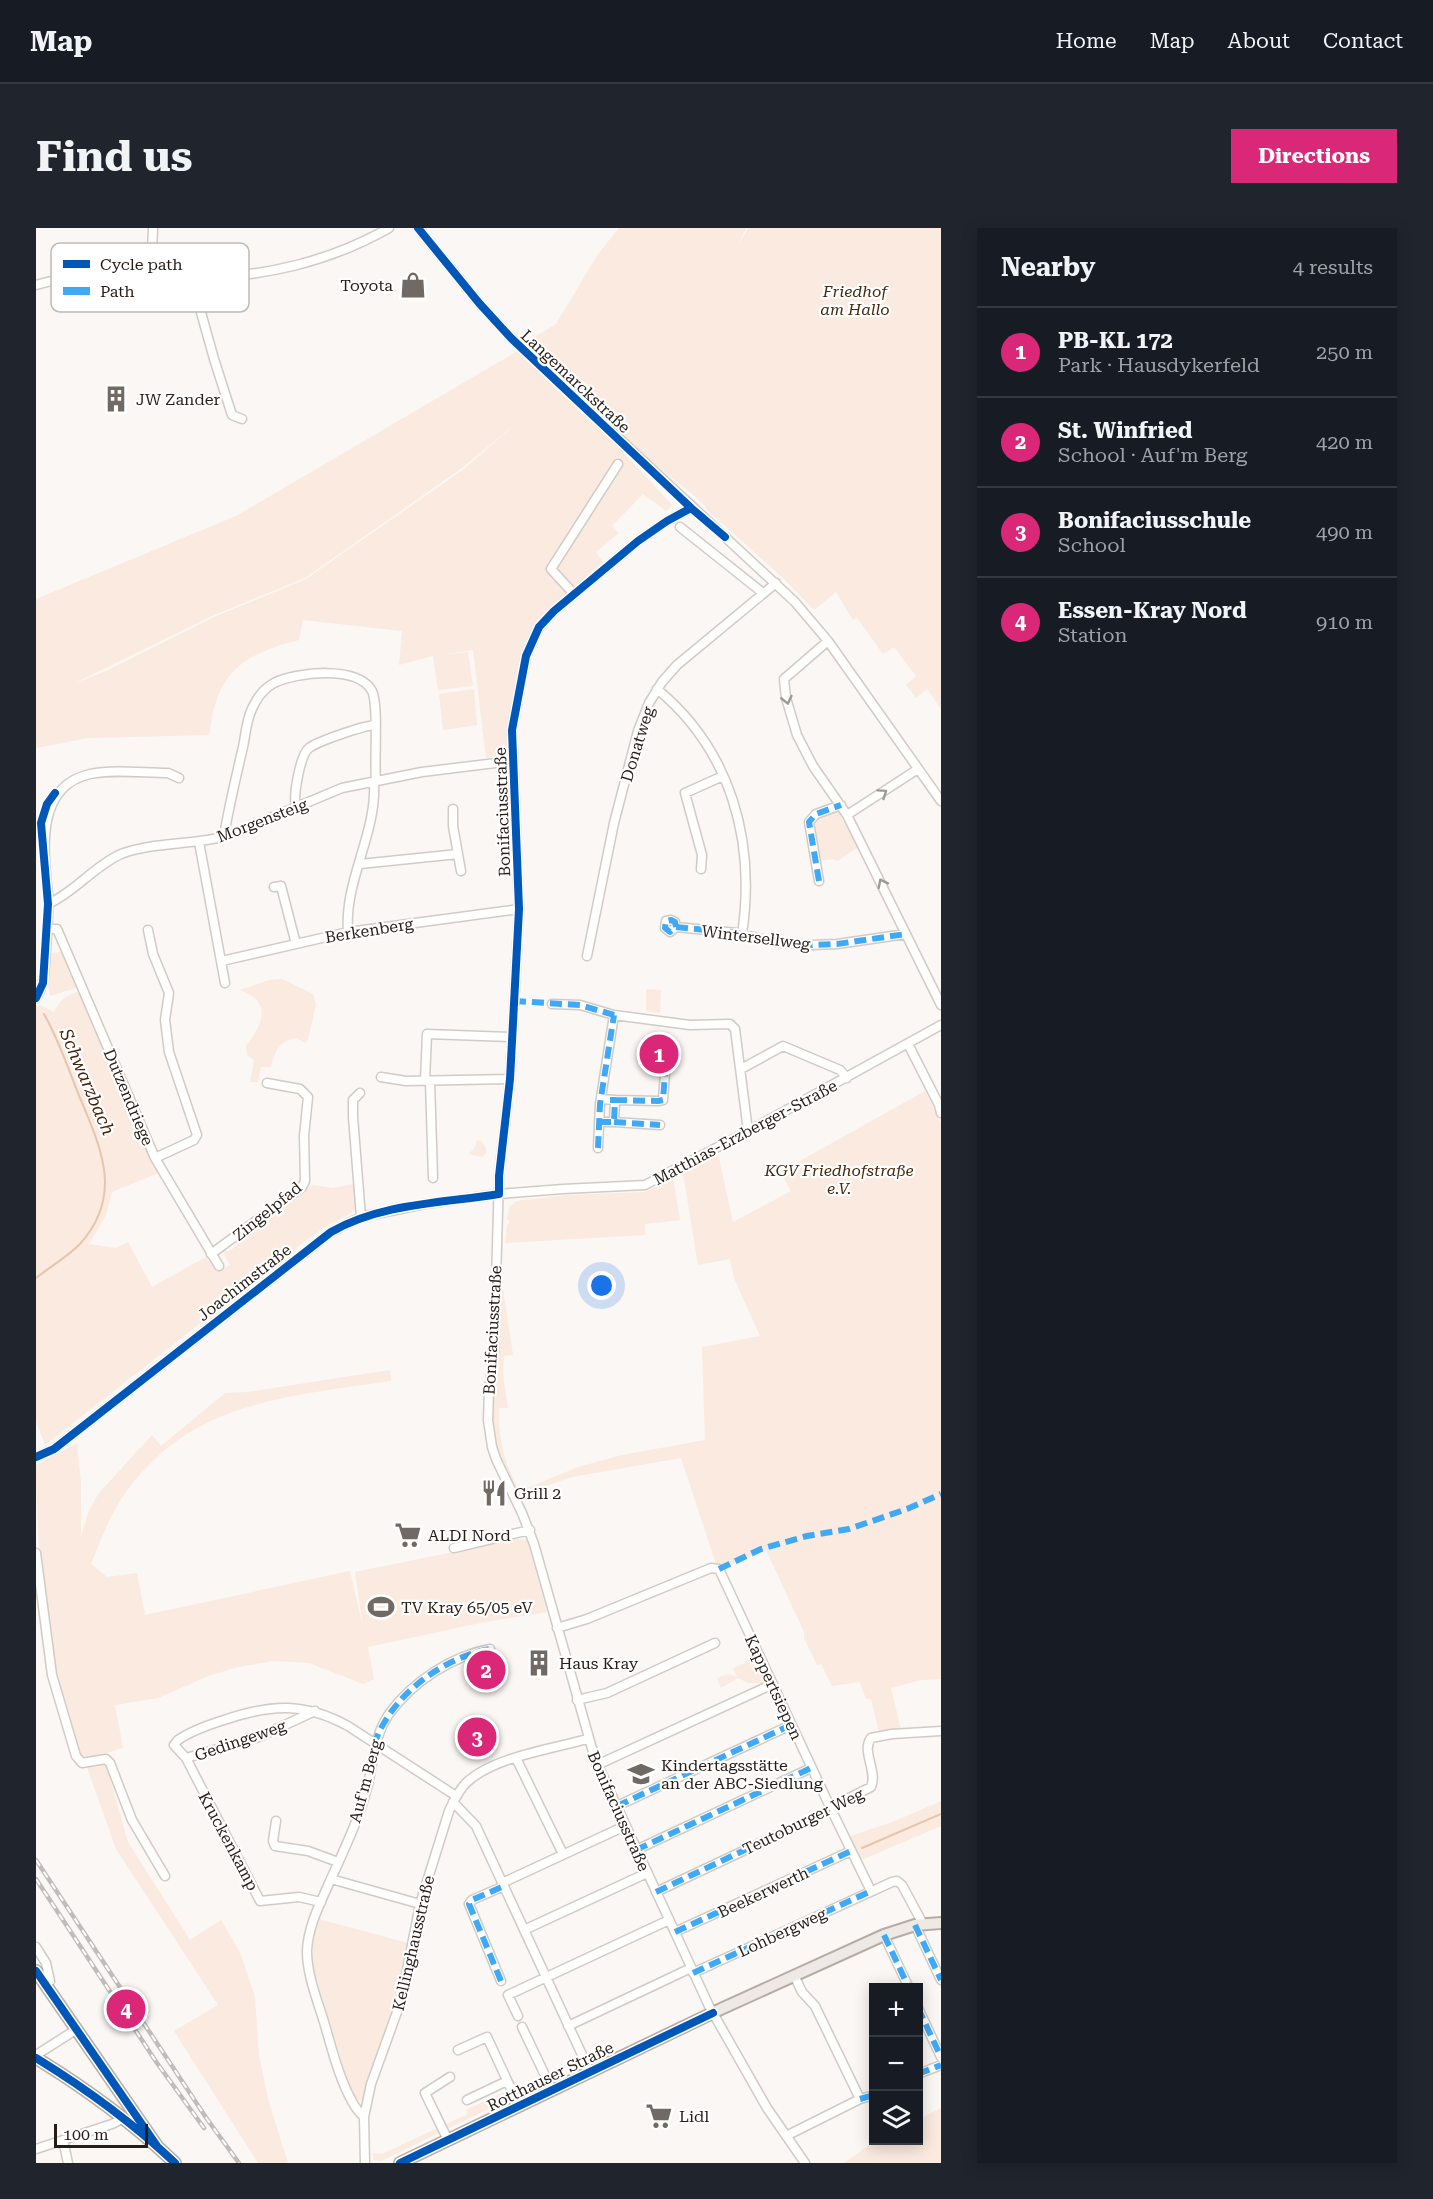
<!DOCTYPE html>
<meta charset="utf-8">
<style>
body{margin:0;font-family:"Roboto Serif",serif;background:#20242c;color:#f1f3f6}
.controls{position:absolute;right:18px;bottom:18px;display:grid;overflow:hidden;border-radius:0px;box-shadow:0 3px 15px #0003}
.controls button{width:54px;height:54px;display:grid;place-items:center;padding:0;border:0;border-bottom:2px solid #363941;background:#171b24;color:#f1f3f6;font:30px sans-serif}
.scale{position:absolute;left:18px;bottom:15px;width:94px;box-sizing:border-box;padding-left:6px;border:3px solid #271d16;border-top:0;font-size:16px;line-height:21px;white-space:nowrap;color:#271d16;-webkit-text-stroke:4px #fff;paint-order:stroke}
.you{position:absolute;left:566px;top:1058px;width:21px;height:21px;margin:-15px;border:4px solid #fff;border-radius:50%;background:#1a73e8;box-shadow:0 0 0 9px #1a73e833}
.badge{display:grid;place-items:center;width:39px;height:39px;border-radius:50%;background:#db2777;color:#fff;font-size:20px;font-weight:700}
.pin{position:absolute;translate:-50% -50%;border:3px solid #fff;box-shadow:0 2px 6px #0006}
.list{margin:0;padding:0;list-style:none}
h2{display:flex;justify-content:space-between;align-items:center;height:78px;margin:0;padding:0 24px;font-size:26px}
h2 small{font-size:20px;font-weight:400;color:#9ea1a6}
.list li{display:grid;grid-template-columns:39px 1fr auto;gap:18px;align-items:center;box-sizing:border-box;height:90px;padding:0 24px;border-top:2px solid #363941}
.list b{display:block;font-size:22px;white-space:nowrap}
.list p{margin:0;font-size:20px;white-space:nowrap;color:#9ea1a6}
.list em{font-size:20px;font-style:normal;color:#9ea1a6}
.icon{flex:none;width:33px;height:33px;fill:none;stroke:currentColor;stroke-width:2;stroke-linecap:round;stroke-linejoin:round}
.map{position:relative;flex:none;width:905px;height:1935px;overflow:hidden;border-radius:0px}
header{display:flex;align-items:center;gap:36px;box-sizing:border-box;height:84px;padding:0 30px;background:#171b24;border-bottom:2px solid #363941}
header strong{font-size:28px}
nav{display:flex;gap:33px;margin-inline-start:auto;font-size:21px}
.intro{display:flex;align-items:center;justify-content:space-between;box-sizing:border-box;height:144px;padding:0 36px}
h1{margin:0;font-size:42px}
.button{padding:15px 27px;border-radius:0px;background:#db2777;color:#fff;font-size:21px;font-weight:700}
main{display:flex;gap:36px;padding:0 36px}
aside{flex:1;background:#171b24;border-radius:0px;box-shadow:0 3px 15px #0003}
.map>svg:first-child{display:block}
.green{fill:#faeadf;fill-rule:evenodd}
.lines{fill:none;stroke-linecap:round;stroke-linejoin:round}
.stream{stroke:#e5c5ad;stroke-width:2}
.minor-casing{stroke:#d1cbc6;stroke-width:11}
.major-casing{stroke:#b6aca4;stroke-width:14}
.minor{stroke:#fefefd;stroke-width:8}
.major{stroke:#eee9e5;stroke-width:10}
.rail-casing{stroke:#bebdbc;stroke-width:4.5}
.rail{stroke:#fff;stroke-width:2;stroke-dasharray:7;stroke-linecap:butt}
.quiet{stroke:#3fa9f5;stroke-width:6;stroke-dasharray:12 6;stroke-linecap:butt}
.cycleway-casing{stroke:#fff;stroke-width:11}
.cycleway{stroke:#0057b8;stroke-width:8}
.oneway{stroke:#9d9995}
.labels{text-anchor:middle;stroke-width:4.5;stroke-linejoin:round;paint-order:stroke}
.poi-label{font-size:16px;fill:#271d16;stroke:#fff;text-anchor:start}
.park-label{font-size:16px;font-style:italic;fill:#47280f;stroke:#fff}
.street-label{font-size:16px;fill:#271d16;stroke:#fff}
.water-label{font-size:18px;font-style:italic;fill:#43240b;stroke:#fff}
.key{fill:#fff;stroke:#bebbb9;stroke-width:1.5}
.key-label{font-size:16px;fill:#271d16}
</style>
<header>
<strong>Map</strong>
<nav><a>Home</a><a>Map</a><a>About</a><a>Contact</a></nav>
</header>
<div class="intro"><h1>Find us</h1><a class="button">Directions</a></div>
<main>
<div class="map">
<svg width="905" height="1935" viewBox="0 0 905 1935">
<rect width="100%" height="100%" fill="#faf7f4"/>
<!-- green -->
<path class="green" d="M 583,0 L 710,0 L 701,20 L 712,0 L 905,0 L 905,481 L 891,461 L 880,470 L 870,457 L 880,448 L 858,419 L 847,426 L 821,390 L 817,392 L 800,364 L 778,382 L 747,350 L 670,281 L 669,278 L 661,270 L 571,198 L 526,157 L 492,113 L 520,96 L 562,26 Z
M 485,121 L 534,166 L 636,277 L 630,283 L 607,266 L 576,298 L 583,305 L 560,324 L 567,334 L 502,391 L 491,411 L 485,429 L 472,503 L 471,526 L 450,530 L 437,422 L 405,427 L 432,424 L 437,458 L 402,462 L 397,428 L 363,437 L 366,403 L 267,392 L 263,412 C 226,421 192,434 180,474 C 176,485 175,497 173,507 L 52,510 L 0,520 L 0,371 L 200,288 ZM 484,192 L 428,241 L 270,351 L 178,389 L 70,443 L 37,456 L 178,387 L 269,350 L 426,240 Z
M 438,461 L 441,497 L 407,502 L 403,466 Z
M 801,582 L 822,619 L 802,633 L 797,631 L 782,633 L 776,592 L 780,589 Z
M 25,724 L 40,760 L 14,768 L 12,757 L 14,725 Z
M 246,751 L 277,766 L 280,777 L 272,811 L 270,815 L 260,810 C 242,814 240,822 235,839 L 225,839 L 222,854 L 214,854 L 218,832 L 211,827 L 210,818 C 227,796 237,774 204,762 L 233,752 Z
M 610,761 L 625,762 L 624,785 L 610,783 Z
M 47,762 L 125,944 L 76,964 L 70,987 L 53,1016 L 80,1020 L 92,1014 L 116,1059 L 170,1029 L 181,1044 L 194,1037 L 187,1024 L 188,1021 L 192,1024 L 201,1018 L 200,1013 L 254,971 L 277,957 L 297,960 L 317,956 L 320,979 L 317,984 L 289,999 L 269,1013 L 9,1217 L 0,1193 L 0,778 L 4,777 L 18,784 C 25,770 32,767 47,762 Z
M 889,863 L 905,895 L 905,1451 L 885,1452 L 855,1460 L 865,1502 L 843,1504 L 835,1471 L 830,1471 L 824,1454 L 796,1458 L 785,1436 L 781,1437 L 768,1410 L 768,1404 L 730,1322 L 685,1341 L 681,1339 L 645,1230 L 536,1249 L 483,1267 L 481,1264 L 466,1243 L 453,1192 L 462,1027 L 477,1127 L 468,1128 L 467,1146 L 472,1180 L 463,1180 C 462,1209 468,1237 484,1263 L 542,1239 L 586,1227 L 669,1212 L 666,1119 L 724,1108 L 698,1050 L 694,1031 L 662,1037 L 647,945 L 682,926 L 697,994 L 755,963 L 744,944 Z
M 441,912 L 446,914 L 450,920 L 450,925 L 446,929 L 433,926 L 439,919 Z
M 637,950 L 644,992 L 609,996 L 609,1007 L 469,1015 L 471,997 L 473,996 L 473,992 L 471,992 L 473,980 L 480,973 L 532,967 L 609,964 Z
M 354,1142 L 355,1153 C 246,1169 145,1174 81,1278 C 70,1296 63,1317 55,1336 L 71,1349 L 101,1345 L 109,1387 L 314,1343 L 327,1399 L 319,1344 L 482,1311 L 491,1312 L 511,1384 L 449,1394 L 332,1419 L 338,1451 L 327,1456 L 273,1435 L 237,1433 L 202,1439 L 172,1448 L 122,1470 L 79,1477 L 87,1520 L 67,1526 L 92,1614 L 154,1712 L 185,1692 L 204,1724 L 219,1769 L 223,1827 L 232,1871 L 252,1935 L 222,1935 L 138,1803 L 182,1777 L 80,1621 L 48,1531 L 42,1525 C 36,1504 30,1484 25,1463 C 8,1392 0,1309 0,1237 L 41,1215 L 45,1256 L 45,1309 L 53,1282 L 63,1265 L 116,1207 L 125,1218 L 189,1165 L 212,1164 Z
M 718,1431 L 729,1455 L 712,1455 L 702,1450 L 685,1460 L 681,1450 L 692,1446 L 701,1449 L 697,1440 Z
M 905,1573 L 905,1598 L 823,1633 L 812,1609 L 859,1593 Z
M 283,1691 L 372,1715 C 365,1769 341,1817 327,1870 L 325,1873 L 319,1871 L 309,1846 L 277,1738 C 276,1721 277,1708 283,1691 Z
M 470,1863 L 472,1867 L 475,1865 L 477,1869 L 345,1933 L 338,1932 L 336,1925 L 346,1926 L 432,1886 L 430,1882 Z
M 905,1880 L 905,1935 L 808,1935 L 839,1913 L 882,1912 L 883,1891 Z"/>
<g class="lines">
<!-- stream -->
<path class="stream" d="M 0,1050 C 14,1039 31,1029 44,1016 C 87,968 66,922 44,870 C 33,843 23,812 8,786
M 826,1620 L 905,1586"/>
<!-- minor casing -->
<g class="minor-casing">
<path id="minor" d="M 382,0 L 443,75 L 475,110 L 759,374 L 792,413 L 905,573
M 115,48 L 117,0
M 158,49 L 161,70 L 178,131 L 196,187 L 206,191
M 0,57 C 50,42 109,49 160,49 C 227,50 295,33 353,0
M 655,280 L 631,293 L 602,313 L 518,383 L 503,399 L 490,428 L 476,502 L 483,681 L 474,851 L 463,948 L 458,1123 L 453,1163 L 452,1192 L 456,1219 L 460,1231 L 486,1285 L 498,1316 L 559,1531 L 673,1778 L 731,1880 L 769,1935
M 644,299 L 727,365
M 538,366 L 515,341 L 582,236
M 792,413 L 748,451 L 750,470 L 761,507 L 777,538 L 811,587 L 905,777
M 621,461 C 695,522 720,613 706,706
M 260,578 C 257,568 264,527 273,520 C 282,513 327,498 339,497
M 417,581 L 417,598 L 425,643
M 811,587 L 882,541
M 188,608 C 193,578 200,549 207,519 C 210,504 211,488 219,475 C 223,467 229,460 238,455 C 260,444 322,437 336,463 C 343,477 338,533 340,553
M 163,614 L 189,755
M 324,636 L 422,626
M 665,641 L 666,627 L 649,565 L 687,548
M 783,653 L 773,594 L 780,586 L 805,577
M 238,659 L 245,658 L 260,716
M 12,676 C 39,664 58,638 85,626 C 116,614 158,617 191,608 L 306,560 L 386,544 L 476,533
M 640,699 L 639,694 L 635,692 L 630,693 L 629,700 L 634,704 L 640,699 L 701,705 L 738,714 L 775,717 L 801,716 L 870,706
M 11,701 L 21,701 L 119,930 L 183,1038
M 112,702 L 117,726 L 133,765 L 129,792 L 133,824 L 161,907 L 158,912 L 119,930
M 312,704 C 308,652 341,606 338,554
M 551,728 L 578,595 L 602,503 L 613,475 L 626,454 L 641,437 L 740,355
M 186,733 L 312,704 L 483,681
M 0,770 C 10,756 8,738 10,722 C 11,704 13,685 12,667 C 7,620 0,558 54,546 C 79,541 107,545 132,545 L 143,550
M 516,776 L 544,777 L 578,787 L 654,797 L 694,796 L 699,801 L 712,903
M 872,816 L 903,877 L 905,885
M 705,841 L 747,818 L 804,842 L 811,850
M 345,849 L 370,853 L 474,851
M 389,853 L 391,806 L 476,809
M 394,853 L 397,950
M 324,865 L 317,872 L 317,889 L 325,989
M 579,872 L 622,873 L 627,872 L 630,832
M 563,894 L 578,894 L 579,872 L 565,871
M 578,894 L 624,897
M 562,920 L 564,876 L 578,787
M 175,1026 L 266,959 L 269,953 L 268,908 L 272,869 L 264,861 L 231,855
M 0,1229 L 18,1221 L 295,1004 L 325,989 L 389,976 L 463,966 L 527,961 L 609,957 L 718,900 L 905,797
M 418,1320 L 494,1302
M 0,1325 L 16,1447 L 40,1528 L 46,1535 L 70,1531 L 74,1535 L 96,1592 L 129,1648
M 521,1400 L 551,1391 L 675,1340 L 683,1341 L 795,1581 L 835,1663
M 541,1472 L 571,1465 L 679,1415
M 150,1530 L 223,1509 L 279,1483
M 480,1530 L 527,1626
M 561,1537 L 737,1456
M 417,1574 L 440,1598 L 554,1844
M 581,1578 L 755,1497
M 240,1593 L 237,1613 L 239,1618 L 272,1623 L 302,1634
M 600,1622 L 775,1540
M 295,1651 L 384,1676
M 466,1655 L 589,1598
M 620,1664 L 790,1584 L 799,1577 L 835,1559 C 842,1544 825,1523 835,1510 L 856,1506 L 905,1503
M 285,1674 L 263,1669 L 224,1673 L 150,1530 L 138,1517 L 142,1512 C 155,1503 172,1497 188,1492 C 235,1476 268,1474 312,1498 L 420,1568
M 879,1697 L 905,1752
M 488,1702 L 611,1645
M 639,1704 L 815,1623
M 848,1707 L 873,1760
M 0,1719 L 10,1735 L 14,1753
M 657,1745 L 856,1654 L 861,1653 L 866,1657 L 887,1696
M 758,1747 L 766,1764 L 779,1778 L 824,1871
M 465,1753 L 433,1676 L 436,1672 L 468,1658
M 882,1780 L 905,1829
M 482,1788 L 472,1767 L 633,1692
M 532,1798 L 655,1740
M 486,1799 L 516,1862
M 422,1822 L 451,1809 L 483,1878
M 0,1827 L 41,1801
M 882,1846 L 905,1837
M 431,1872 L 471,1853
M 328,1889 C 324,1885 320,1881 317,1875 C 303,1851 296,1821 288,1794 C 281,1771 271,1747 271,1723 C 272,1698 284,1676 294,1653 C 308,1622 324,1589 332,1556 C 338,1531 338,1508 353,1486 C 376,1454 416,1428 454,1421
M 750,1908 L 824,1871 L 838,1867
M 27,1912 L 32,1935
M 412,1912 L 389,1865 L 414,1849
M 0,1921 L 76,1896 L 86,1891
M 329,1935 L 328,1889 L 335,1856 L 365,1773 L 384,1676 L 413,1583 C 418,1573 422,1563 430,1555 C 457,1529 516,1521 551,1511"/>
</g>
<!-- major casing -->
<g class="major-casing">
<path id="major" d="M 0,1743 L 121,1918
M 0,1830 C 49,1860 97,1895 139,1935
M 364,1935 L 687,1780 L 848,1707 L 879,1697 L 905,1695"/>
</g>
<!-- minor -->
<use href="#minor" class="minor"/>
<!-- major -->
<use href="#major" class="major"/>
<!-- rail casing -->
<g class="rail-casing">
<path id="rail" d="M 0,1632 L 171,1891 L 203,1935
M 0,1651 L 121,1835 L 168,1900"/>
</g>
<!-- rail -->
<use href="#rail" class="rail"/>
<!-- quiet -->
<path class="quiet" d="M 783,653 L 773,594 L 780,586 L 805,577
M 640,699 L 639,694 L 635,692 L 630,693 L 629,700 L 634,704 L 640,699 L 701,705 L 738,714 L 775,717 L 801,716 L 870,706
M 478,773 L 544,777 L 578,787 L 583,786
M 579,872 L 622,873 L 627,872 L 630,832
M 563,894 L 578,894 L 579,872 L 574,872
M 578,894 L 624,897
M 562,920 L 564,876 L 578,787
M 683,1341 L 725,1321 L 771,1308 L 813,1301 L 871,1281 L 905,1266
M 338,1517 C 354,1468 406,1430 454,1421
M 581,1578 L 755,1497
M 600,1622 L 775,1540
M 620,1664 L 795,1581
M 879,1697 L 905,1752
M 639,1704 L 815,1623
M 848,1707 L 873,1760
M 657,1745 L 835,1663
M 465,1753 L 433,1676 L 436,1672 L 468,1658
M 882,1780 L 905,1829
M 882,1846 L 905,1837
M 824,1871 L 838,1867"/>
<!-- cycleway casing -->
<g class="cycleway-casing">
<path id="cycleway" d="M 382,0 L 443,75 L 475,110 L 655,280 L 689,309
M 0,770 L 7,755 L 12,676 L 5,595 L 11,576 L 19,565
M 0,1229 L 18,1221 L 295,1004 C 346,975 407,975 463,966 L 463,948 L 474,851 L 483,681 L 476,502 L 490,428 L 503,399 L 518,383 L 602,313 L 631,293 L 655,280
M 0,1743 L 121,1918
M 0,1830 C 49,1860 97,1895 139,1935
M 364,1935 L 677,1785"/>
</g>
<!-- cycleway -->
<use href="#cycleway" class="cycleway"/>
</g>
<!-- one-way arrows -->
<defs><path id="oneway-chevron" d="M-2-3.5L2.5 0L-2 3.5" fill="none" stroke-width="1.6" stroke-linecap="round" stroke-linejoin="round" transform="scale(1.5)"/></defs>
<g class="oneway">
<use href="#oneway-chevron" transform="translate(751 472) rotate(77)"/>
<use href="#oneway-chevron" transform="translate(847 565) rotate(-34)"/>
<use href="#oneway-chevron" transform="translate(846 655) rotate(-117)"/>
</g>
<!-- icons -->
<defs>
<g id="shop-bare" transform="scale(2.07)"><path d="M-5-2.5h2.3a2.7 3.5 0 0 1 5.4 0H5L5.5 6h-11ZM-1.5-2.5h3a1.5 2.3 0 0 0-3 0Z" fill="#716964" stroke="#fff" stroke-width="2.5" paint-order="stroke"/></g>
<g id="building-bare" transform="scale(2.07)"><path d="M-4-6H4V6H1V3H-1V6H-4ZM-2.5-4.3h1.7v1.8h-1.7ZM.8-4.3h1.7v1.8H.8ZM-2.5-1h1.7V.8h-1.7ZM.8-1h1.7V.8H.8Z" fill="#716964" stroke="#fff" stroke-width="2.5" paint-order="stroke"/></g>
<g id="restaurant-bare" transform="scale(2.07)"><path d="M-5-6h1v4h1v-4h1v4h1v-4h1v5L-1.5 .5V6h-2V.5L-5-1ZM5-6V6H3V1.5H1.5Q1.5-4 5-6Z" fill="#716964" stroke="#fff" stroke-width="2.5" paint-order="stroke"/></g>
<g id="supermarket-bare" transform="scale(2.07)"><path d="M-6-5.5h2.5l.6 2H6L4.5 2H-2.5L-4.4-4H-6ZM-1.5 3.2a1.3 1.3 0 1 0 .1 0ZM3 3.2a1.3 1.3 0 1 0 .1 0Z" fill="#716964" stroke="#fff" stroke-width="2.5" paint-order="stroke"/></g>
<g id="stadium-bare" transform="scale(2.07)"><path d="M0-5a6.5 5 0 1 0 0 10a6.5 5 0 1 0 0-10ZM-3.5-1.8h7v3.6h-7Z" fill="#716964" stroke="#fff" stroke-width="2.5" paint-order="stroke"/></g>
<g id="school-bare" transform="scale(2.07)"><path d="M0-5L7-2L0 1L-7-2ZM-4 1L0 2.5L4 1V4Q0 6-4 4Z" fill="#716964" stroke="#fff" stroke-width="2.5" paint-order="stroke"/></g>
</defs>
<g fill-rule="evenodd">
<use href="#shop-bare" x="377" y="57"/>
<use href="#building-bare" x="80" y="171"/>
<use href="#restaurant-bare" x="458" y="1265"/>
<use href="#supermarket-bare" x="372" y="1307"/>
<use href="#stadium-bare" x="345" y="1379"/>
<use href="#building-bare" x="503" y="1435"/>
<use href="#school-bare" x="605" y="1546"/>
<use href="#supermarket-bare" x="623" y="1888"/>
</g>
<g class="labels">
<!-- poi labels -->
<g class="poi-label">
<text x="357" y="63" text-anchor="end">Toyota</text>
<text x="100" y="177">JW Zander</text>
<text x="478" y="1271">Grill 2</text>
<text x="392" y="1313">ALDI Nord</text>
<text x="365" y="1385">TV Kray 65/05 eV</text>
<text x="523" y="1441">Haus Kray</text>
<text x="625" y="1543">Kindertagsstätte<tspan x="625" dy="18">an der ABC-Siedlung</tspan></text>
<text x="643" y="1894">Lidl</text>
</g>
<!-- park labels -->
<g class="park-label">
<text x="819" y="69">Friedhof<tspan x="819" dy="18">am Hallo</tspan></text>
<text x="803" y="948">KGV Friedhofstraße<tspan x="803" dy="18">e.V.</tspan></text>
</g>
<!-- street labels -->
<g class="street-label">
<text transform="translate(540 153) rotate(43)" y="6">Langemarckstraße</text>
<text transform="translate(601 516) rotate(-73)" y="6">Donatweg</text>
<text transform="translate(466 584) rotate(-92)" y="6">Bonifaciusstraße</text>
<text transform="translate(226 592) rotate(-21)" y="6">Morgensteig</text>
<text transform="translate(333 702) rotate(-9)" y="6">Berkenberg</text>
<text transform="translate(720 709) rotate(7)" y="6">Wintersellweg</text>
<text transform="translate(93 869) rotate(67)" y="6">Dutzendriege</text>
<text transform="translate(709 904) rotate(-28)" y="6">Matthias-Erzberger-Straße</text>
<text transform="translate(231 983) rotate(-39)" y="6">Zingelpfad</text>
<text transform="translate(208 1054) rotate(-38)" y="6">Joachimstraße</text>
<text transform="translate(456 1102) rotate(-87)" y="6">Bonifaciusstraße</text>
<text transform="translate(738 1459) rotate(65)" y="6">Kappertsiepen</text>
<text transform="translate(204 1512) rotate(-19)" y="6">Gedingeweg</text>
<text transform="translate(329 1553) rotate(-75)" y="6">Auf'm Berg</text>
<text transform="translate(583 1583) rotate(66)" y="6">Bonifaciusstraße</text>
<text transform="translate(767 1593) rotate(-26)" y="6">Teutoburger Weg</text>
<text transform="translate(193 1613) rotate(62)" y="6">Kruckenkamp</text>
<text transform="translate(727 1664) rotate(-25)" y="6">Beekerwerth</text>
<text transform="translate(746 1704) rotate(-25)" y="6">Lohbergweg</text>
<text transform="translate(377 1715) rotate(-77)" y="6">Kellinghausstraße</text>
<text transform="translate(514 1848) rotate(-26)" y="6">Rotthauser Straße</text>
</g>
<!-- water labels -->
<g class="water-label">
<text transform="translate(51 854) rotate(67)" y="6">Schwarzbach</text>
</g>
</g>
<!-- legend -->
<rect x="15" y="15" width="198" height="69" rx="9" class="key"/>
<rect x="27" y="32" width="27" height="8" fill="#0057b8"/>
<rect x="27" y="59" width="27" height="8" fill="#3fa9f5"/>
<g class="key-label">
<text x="64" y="42">Cycle path</text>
<text x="64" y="69">Path</text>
</g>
</svg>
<div class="controls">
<button>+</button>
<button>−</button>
<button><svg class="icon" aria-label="layers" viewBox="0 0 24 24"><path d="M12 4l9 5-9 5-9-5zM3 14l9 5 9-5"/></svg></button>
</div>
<div class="scale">100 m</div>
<div class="you"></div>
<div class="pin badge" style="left:623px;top:826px">1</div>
<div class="pin badge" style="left:450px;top:1442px">2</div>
<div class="pin badge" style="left:441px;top:1509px">3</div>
<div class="pin badge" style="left:90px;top:1781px">4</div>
</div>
<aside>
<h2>Nearby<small>4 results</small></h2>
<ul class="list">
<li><span class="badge">1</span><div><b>PB-KL 172</b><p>Park · Hausdykerfeld</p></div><em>250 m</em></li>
<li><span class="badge">2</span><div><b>St. Winfried</b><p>School · Auf'm Berg</p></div><em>420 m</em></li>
<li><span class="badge">3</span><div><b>Bonifaciusschule</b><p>School</p></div><em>490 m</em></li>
<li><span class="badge">4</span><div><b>Essen-Kray Nord</b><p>Station</p></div><em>910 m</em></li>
</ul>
</aside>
</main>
